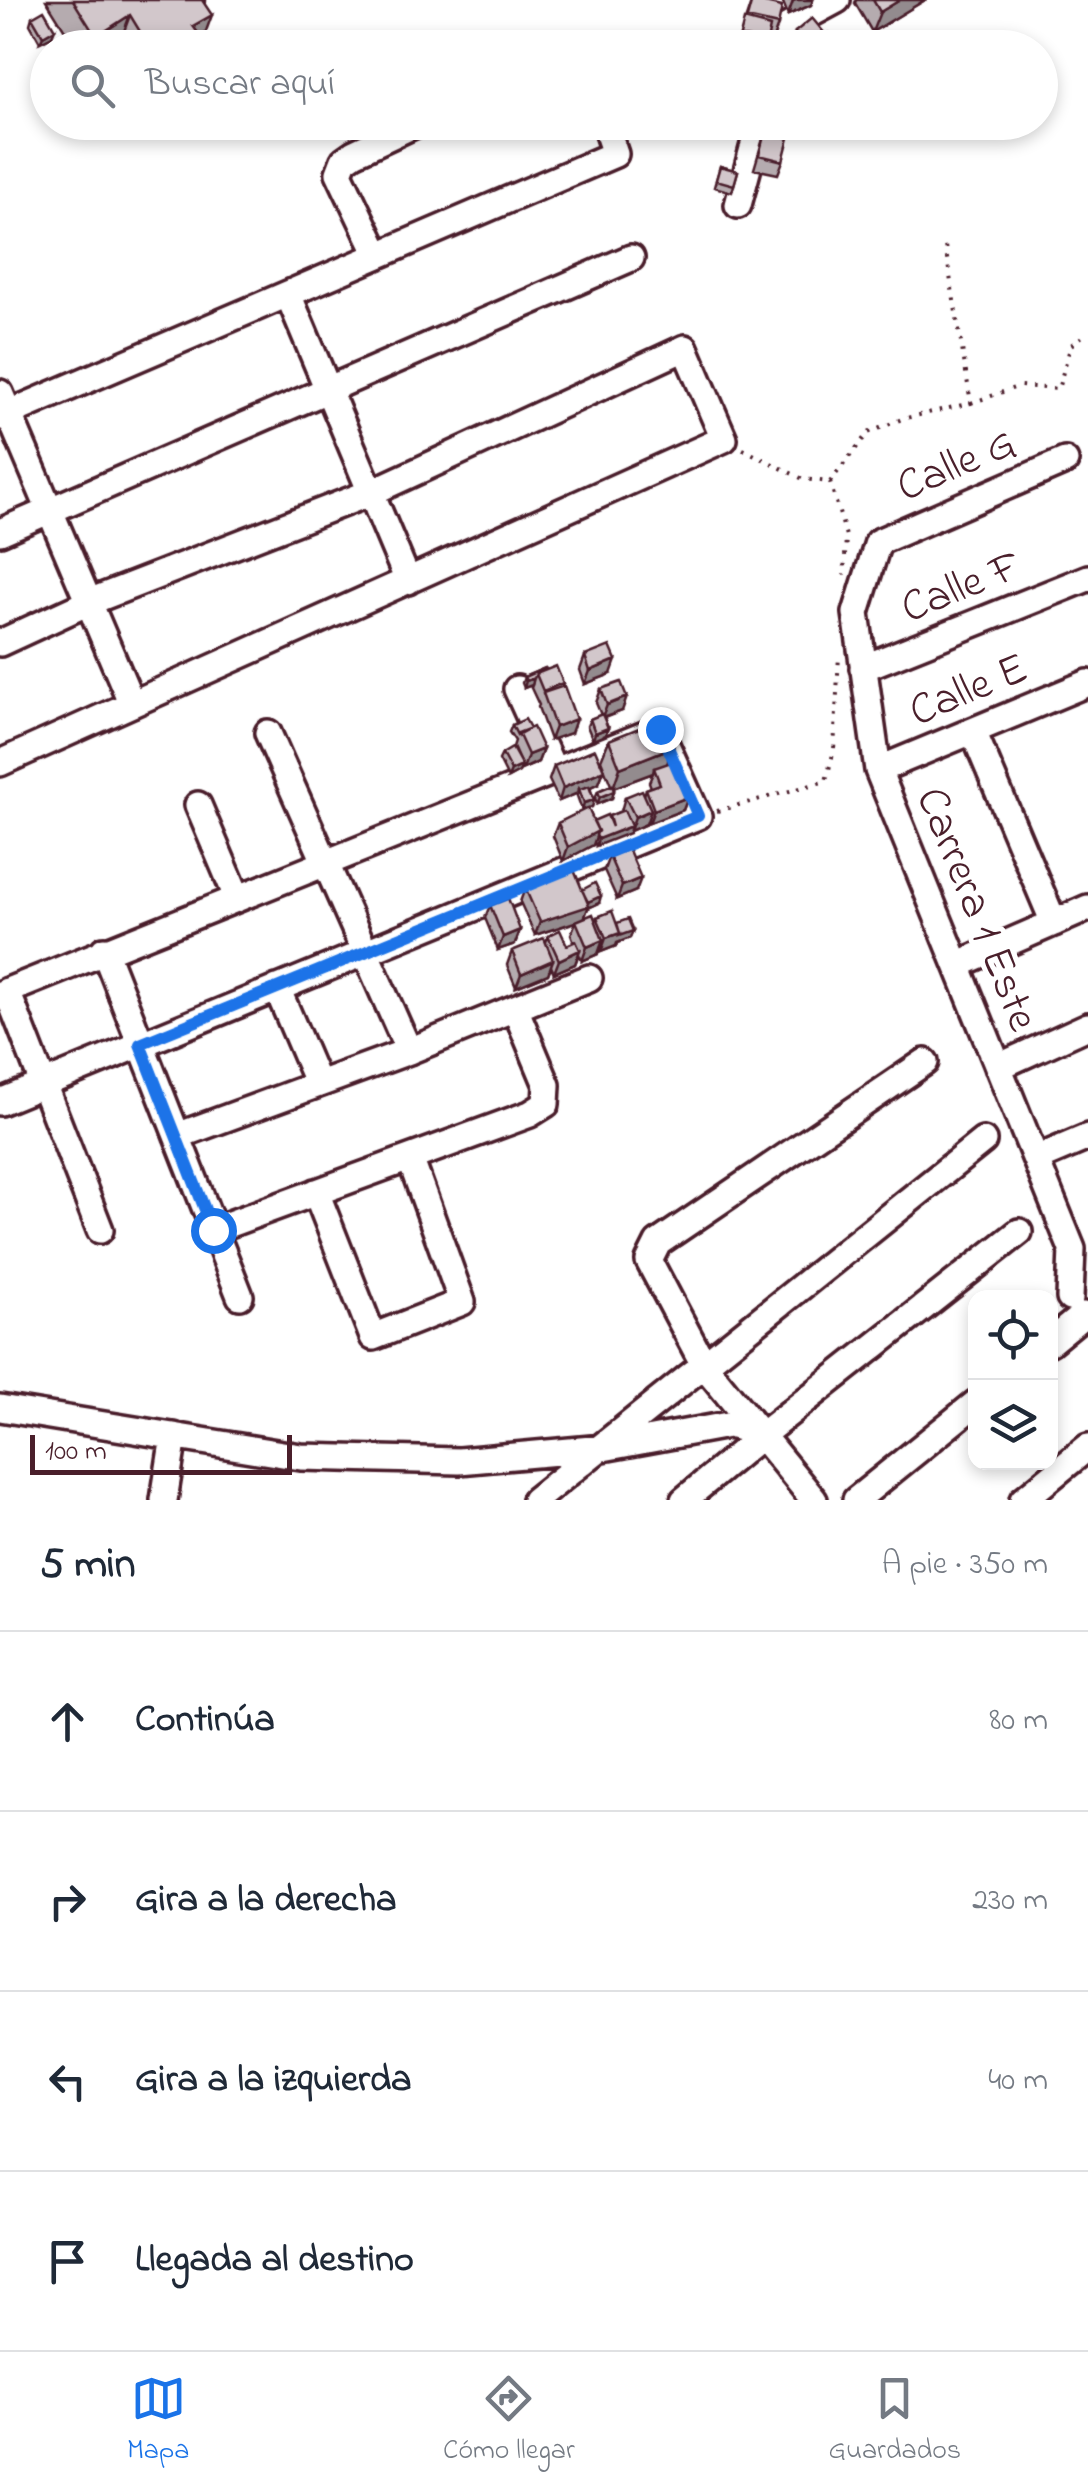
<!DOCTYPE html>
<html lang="es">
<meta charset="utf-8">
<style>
body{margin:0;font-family:"Indie Flower",sans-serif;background:#f2f2f3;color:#1f2937}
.controls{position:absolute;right:30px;bottom:30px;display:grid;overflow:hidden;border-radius:20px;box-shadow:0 5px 15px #0003}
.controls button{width:90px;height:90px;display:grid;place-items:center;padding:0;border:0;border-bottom:2px solid #e0e1e3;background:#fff;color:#1f2937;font:50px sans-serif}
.scale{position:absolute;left:30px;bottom:25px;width:262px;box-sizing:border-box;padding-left:10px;border:5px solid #4a1f2b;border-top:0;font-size:28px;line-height:35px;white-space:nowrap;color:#4a1f2b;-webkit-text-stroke:8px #fff;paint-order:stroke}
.stop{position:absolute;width:30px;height:30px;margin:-22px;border:8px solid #1a73e8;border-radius:50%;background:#fff}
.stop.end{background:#1a73e8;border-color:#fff;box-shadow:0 2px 10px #0008}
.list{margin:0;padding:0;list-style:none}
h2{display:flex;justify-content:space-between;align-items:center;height:130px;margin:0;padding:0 40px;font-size:42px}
h2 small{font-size:32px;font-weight:400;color:#747a83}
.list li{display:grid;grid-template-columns:65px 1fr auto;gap:30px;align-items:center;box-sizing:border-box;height:180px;padding:0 40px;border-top:2px solid #e0e1e3}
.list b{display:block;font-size:38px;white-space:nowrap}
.list em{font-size:32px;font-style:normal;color:#747a83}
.icon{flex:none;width:55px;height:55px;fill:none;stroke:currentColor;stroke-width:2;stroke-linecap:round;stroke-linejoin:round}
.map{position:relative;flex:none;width:1088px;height:1500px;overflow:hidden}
.search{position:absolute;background:#fff;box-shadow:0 5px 15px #0003;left:30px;right:30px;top:30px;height:110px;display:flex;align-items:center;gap:25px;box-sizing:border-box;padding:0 35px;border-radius:55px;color:#747a83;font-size:38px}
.sheet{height:850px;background:#fff}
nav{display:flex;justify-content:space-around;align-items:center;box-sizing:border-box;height:140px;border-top:2px solid #e0e1e3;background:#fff;font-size:28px;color:#747a83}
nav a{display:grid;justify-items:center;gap:5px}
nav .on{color:#1a73e8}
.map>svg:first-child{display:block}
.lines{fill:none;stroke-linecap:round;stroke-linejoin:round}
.minor-casing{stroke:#4a1f2b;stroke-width:32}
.path{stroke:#4a1f2b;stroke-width:4;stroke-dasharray:2.5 8;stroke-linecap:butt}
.minor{stroke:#fff;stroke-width:25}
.wall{fill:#b5abaf;stroke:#4a1f2b;stroke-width:2.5}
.shaded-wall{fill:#938b8e;stroke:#4a1f2b;stroke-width:2.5}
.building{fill:#d2c7cb;stroke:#4a1f2b;stroke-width:2.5}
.route{stroke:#1a73e8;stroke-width:12}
.labels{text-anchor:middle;stroke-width:10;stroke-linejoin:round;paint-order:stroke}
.street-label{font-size:45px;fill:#4a1f2b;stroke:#fff}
</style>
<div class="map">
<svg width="1088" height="1500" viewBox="0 0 1088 1500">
<rect width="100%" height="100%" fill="#fff"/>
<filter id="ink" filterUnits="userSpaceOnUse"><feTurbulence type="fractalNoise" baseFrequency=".01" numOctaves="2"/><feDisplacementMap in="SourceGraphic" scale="20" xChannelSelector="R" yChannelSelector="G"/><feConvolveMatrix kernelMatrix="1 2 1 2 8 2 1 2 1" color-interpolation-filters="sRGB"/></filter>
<g filter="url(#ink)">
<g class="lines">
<!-- minor casing -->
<g class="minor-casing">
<path id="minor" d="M 780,48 L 785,28 L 837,0
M 738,205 L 760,122
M 378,255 L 339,173 L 344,160 L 354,153 L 420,122
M 288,294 L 408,581
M 0,393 L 132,704
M 0,417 L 615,154 L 604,122
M 1065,461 L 878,542 L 856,613 L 878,770 L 1072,1249 L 1070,1298
M 0,532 L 631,258
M 0,643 L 89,602 L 372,492 L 685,348 L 724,439 L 0,763
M 863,668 L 1088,578
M 517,689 L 554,771
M 973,731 L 1054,923
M 268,733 L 409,1051
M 878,770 L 1088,683
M 198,805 L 237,897
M 104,950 L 240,1296
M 957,965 L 1088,908
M 277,988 L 318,1084
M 7,991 L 100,1230
M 0,994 L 659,729 L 698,816 L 0,1102
M 998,1067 L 1088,1026
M 177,1136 L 409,1051 L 589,978
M 1036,1159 L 1088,1137
M 316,1192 L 373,1337 L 462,1302 L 410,1158
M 213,1230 L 530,1114 L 546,1104 L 547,1085 L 515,1008
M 1050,1342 L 1083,1315
M 0,1408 L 301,1457 L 459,1461 L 603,1448 L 728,1425 L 763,1434 L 1019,1232
M 164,1500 L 174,1436
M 535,1500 L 983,1141
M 684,1500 L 763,1434
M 814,1500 L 704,1365 L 649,1261 L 658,1243 L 925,1062
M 856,1500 L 976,1403
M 1023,1500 L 1088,1447"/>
</g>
<!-- path -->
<path class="path" d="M 971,403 L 1020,386 L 1058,389 L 1071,345 L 1088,332
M 743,449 L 803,479 L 830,482 L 846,536 L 844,575
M 830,482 L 868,433 L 902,419 L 971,403 L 945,246
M 717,811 L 826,781 L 834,750 L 839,655"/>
<!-- minor -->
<use href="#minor" class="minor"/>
</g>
<!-- wall -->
<path class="wall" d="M 46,0 L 205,0 L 202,42 L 193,48 L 124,48 L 120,42 L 111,48 L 76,48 Z
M 752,0 L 778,25 L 773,39 L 768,37 L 765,48 L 736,48 Z
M 782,0 L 813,0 L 811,5 L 788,15 Z
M 856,0 L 925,0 L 872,32 L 855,3 Z
M 32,17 L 52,36 L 40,42 L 30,24 Z
M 795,32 L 826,35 L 821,48 L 791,48 L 790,46 Z
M 765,132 L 783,161 L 778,174 L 754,169 Z
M 720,166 L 738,171 L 732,192 L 714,187 Z
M 585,656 L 611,674 L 585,684 L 580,670 Z
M 545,668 L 563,683 L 562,686 L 571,733 L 550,740 L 538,707 L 539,705 L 531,688 L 532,685 L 524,688 L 522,683 L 524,677 Z
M 601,689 L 622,711 L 604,718 L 608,728 L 605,735 L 593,740 L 587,726 L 590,719 L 601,715 L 596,703 Z
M 512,725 L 543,749 L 538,762 L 523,769 L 521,766 L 519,772 L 508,778 L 499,760 L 502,754 L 520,763 L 513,747 L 515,741 L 509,732 Z
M 609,740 L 667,764 L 688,797 L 683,810 L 649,823 L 648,820 L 646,824 L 596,846 L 594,842 L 593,845 L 563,861 L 553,836 L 558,823 L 588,808 L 582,810 L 577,796 L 578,793 L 559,801 L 549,780 L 554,766 L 604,770 L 599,783 L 590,787 L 594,800 L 592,807 L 588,808 L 593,821 L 608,819 L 609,816 L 621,811 L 625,797 L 644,795 L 646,789 L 651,787 L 649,782 L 653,773 L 613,788 L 614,791 L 612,798 L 597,804 L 595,798 L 598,791 L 611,785 L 601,760 Z
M 609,856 L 636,891 L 617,899 L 604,870 Z
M 525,888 L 582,889 L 599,903 L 588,908 L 584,918 L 596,921 L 597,917 L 617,923 L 633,931 L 630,938 L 617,943 L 616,946 L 601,952 L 600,950 L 598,954 L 582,961 L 579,954 L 575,964 L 554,973 L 551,966 L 548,974 L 516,987 L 507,965 L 512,951 L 546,942 L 548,936 L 567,945 L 574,942 L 571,934 L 576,922 L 535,935 L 520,902 Z
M 490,905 L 520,930 L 515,944 L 498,950 L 485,918 Z"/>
<!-- shaded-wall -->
<path class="shaded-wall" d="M 796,0 L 813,0 L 811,5 L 788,15 L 793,1 Z
M 900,0 L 925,0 L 872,32 L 880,12 Z
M 130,15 L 120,42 L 111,48 L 92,48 L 96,37 Z
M 212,15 L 202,42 L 193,48 L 178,48 L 193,26 Z
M 55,29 L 52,36 L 40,42 L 43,36 Z
M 826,35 L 821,48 L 810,48 Z
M 174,38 L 171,48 L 159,48 Z
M 616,660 L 611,674 L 585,684 L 590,671 Z
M 534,678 L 532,685 L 524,688 L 526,681 Z
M 627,697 L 622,711 L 602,718 L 607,705 Z
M 576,719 L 571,733 L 550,740 L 555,727 Z
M 608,728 L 605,735 L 593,740 L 595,733 Z
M 673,747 L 666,767 L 654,768 L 653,773 L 613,788 L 620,768 Z
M 543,749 L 538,762 L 523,769 L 528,755 Z
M 522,766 L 519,772 L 508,778 L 511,771 Z
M 604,770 L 599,783 L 580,792 L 579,789 L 578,793 L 559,801 L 563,788 Z
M 614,791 L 612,798 L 597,804 L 600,797 Z
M 688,797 L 683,810 L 649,823 L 654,810 Z
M 594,800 L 592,807 L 582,810 L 584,803 Z
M 651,810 L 646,824 L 630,831 L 635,817 Z
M 631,826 L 629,833 L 596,846 L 598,839 Z
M 598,831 L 593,845 L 563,861 L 568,847 Z
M 641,878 L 636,891 L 617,899 L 622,886 Z
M 601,896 L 599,903 L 588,908 L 584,919 L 535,935 L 540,922 Z
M 520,930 L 515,944 L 498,950 L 503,937 Z
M 633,931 L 630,938 L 617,943 L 616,946 L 601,952 L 606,938 L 620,933 Z
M 603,940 L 598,954 L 582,961 L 587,947 Z
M 580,950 L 575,964 L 554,973 L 559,960 Z
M 553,960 L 548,974 L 516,987 L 521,974 Z"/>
<!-- building -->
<path class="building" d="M 73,0 L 202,0 L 212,15 L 193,26 L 198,33 L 179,45 L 174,38 L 159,48 L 150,48 L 130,15 L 96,37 Z
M 752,0 L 782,7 L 778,25 L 747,18 Z
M 873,0 L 900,0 L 880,12 Z
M 44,10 L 55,29 L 43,36 L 32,17 Z
M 812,18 L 826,35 L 810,48 L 808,48 L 795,32 Z
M 744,20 L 770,27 L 767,42 L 740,36 Z
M 765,132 L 789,138 L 783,161 L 759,155 Z
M 720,166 L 738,171 L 734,185 L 716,180 Z
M 610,646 L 616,660 L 590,671 L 585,656 Z
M 556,666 L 563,683 L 543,691 L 536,674 Z
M 545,668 L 546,670 L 536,674 L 534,678 L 526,681 L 524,677 Z
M 621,682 L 627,697 L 607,705 L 601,689 Z
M 564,686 L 576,719 L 555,727 L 543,693 Z
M 602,714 L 608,728 L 595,733 L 590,719 Z
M 525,719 L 530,728 L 517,735 L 512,725 Z
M 661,719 L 673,747 L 620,768 L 609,740 Z
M 533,727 L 543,749 L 528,755 L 518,733 Z
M 512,748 L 522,766 L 511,771 L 502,754 Z
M 595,749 L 604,770 L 563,788 L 554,766 Z
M 674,761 L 688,797 L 654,810 L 646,789 L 660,784 L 654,768 Z
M 612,785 L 614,791 L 600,797 L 598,791 Z
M 589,786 L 594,800 L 584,803 L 579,789 Z
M 642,790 L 651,810 L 635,817 L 625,797 Z
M 588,808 L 598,831 L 568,847 L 558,823 Z
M 624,810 L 631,826 L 598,839 L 596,835 L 598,831 L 593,821 L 607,815 L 612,827 L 609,816 Z
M 628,848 L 641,878 L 622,886 L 609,856 Z
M 574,870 L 589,906 L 540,922 L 525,888 Z
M 595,883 L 601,896 L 588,902 L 582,890 Z
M 508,898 L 520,930 L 503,937 L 490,905 Z
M 612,911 L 620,933 L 606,938 L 597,917 Z
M 593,914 L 603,940 L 587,947 L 576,921 Z
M 628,919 L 633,931 L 619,936 L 620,933 L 617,923 Z
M 560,930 L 567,945 L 576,941 L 580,950 L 559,960 L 548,936 Z
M 544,938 L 553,960 L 521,974 L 512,951 Z"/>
</g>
<g class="lines" filter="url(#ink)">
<!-- route -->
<path class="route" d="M 213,1230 L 140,1044 L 698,816 L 660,729"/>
</g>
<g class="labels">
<!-- street labels -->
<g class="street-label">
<text transform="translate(955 462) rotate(-23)" y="16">Calle G</text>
<text transform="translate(960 584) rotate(-22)" y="16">Calle F</text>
<text transform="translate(967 687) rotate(-23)" y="16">Calle E</text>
<text transform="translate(980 908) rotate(68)" y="16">Carrera 1 Este</text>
</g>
</g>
</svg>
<div class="controls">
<button><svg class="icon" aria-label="locate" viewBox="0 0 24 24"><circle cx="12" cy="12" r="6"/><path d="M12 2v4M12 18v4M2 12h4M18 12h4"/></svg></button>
<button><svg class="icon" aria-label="layers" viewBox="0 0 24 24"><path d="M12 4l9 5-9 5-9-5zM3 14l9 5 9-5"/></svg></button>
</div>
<div class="scale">100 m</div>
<div class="stop" style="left:213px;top:1230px"></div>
<div class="stop end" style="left:660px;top:729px"></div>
<div class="search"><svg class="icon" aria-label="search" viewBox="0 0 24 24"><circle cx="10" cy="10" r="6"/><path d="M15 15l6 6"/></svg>Buscar aquí</div>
</div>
<section class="sheet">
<h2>5 min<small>A pie · 350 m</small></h2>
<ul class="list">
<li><svg class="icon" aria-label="ahead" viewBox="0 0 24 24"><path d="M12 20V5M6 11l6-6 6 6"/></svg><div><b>Continúa</b></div><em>80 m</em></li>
<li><svg class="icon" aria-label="right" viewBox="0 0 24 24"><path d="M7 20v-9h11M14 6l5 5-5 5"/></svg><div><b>Gira a la derecha</b></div><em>230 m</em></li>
<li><svg class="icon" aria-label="left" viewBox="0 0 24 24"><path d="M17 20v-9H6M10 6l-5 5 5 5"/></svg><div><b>Gira a la izquierda</b></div><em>40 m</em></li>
<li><svg class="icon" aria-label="arrive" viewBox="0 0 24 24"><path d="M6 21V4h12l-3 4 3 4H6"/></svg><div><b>Llegada al destino</b></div></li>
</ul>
</section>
<nav>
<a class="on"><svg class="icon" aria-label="map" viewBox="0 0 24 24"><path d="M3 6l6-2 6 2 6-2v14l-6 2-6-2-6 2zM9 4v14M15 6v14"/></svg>Mapa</a>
<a><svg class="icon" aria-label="directions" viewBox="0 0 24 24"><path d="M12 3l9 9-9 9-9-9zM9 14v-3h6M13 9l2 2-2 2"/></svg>Cómo llegar</a>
<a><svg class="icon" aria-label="saved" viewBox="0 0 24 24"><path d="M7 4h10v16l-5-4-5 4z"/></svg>Guardados</a>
</nav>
